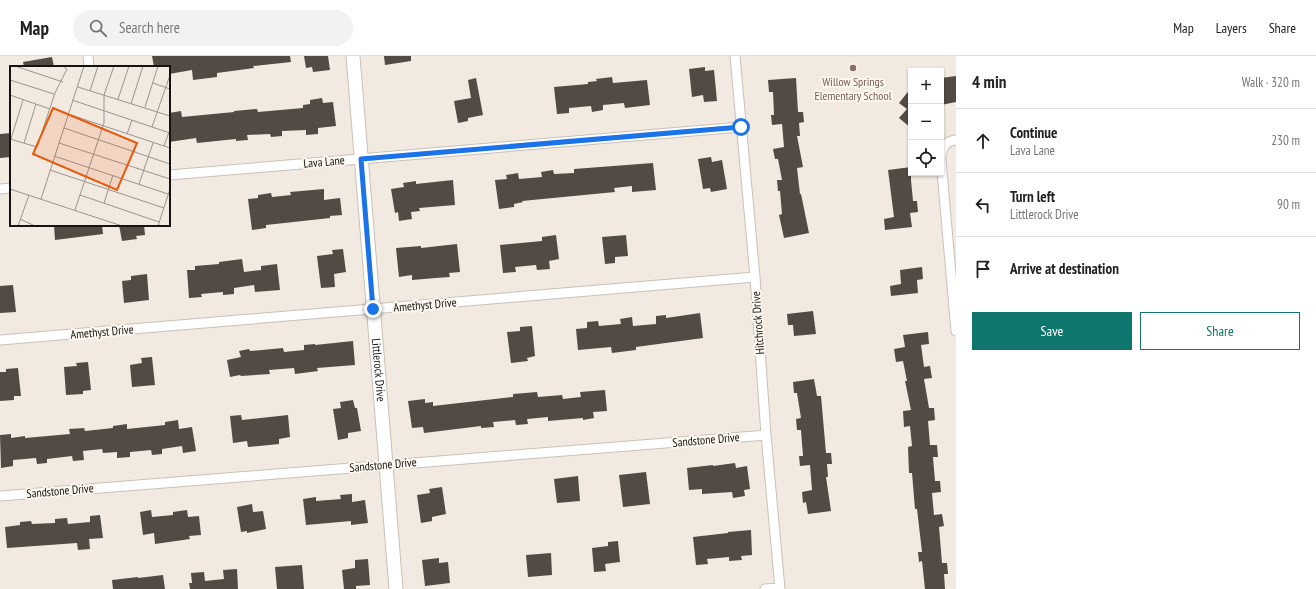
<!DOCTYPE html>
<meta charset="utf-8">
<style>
body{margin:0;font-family:"PT Sans Narrow",sans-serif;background:#f2f2f2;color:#222}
.controls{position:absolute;right:12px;top:12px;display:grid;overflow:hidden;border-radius:0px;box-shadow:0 1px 3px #0004}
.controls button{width:36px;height:36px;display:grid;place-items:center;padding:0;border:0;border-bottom:1px solid #e0e0e0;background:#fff;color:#222;font:20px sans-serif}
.stop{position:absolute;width:12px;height:12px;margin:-9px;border:3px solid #1a73e8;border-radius:50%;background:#fff}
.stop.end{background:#1a73e8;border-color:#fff;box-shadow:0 1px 4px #0008}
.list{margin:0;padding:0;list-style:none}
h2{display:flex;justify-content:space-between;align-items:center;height:52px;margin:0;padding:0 16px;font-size:17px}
h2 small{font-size:13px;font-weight:400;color:#767676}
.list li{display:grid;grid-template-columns:26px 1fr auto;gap:12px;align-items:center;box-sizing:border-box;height:64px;padding:0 16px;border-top:1px solid #e0e0e0}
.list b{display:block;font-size:15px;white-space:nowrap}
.list p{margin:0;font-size:13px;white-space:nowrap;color:#767676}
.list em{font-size:13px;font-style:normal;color:#767676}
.actions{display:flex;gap:8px;padding:12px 16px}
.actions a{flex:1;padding:9px 0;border:1px solid #0f766e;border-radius:0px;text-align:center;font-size:14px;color:#0f766e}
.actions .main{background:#0f766e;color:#fff}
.icon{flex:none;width:22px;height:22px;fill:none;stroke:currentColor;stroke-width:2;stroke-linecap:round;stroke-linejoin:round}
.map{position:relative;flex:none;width:956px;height:533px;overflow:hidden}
header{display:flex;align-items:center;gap:24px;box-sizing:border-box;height:56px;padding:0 20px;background:#fff;border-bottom:1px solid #e0e0e0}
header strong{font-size:19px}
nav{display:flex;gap:22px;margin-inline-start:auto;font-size:14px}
.search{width:280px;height:36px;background:#f2f2f2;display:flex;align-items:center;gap:10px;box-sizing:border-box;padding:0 14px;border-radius:22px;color:#767676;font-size:15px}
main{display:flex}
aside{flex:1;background:#fff}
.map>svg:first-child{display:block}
.building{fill:#514b44}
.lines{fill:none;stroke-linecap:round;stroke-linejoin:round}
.street-casing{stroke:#c9c1b9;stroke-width:11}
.secondary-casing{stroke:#c9c1b9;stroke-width:15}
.street{stroke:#fff;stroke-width:9}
.secondary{stroke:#fff;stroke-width:13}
.route{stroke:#1a73e8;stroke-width:5}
.education-dot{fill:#8d6e63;stroke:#fef7f0;stroke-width:1.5}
.labels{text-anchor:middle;stroke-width:4;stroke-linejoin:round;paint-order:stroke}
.education-label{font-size:12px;fill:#785e54;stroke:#fef7f0}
.street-label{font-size:12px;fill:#151210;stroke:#fef7f0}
.inset-road{fill:none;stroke:#9a948d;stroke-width:1}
.view{fill:#e8590c;fill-opacity:0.15;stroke:#e8590c;stroke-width:2}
.inset-edge{fill:none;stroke:#151210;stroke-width:2}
</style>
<header>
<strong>Map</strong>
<div class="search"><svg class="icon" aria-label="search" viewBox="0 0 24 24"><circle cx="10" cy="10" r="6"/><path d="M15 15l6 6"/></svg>Search here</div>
<nav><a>Map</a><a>Layers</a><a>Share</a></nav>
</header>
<main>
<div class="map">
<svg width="956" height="533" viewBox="0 0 956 533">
<rect width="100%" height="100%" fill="#f2eae1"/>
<!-- building -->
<path class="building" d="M 152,0 L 290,0 L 291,6 L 253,10 L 254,12 L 217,17 L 217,21 L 193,24 L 192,14 L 169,18 L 169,11 L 154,11 Z
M 304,0 L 328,0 L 330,14 L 313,16 L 312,11 L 306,12 Z
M 384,0 L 411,0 L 411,5 L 385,9 Z
M 52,1 L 54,11 L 24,11 L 23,6 Z
M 705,11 L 705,15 L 714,14 L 717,45 L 704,46 L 703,39 L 692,41 L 689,13 Z
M 956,20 L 956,46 L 941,49 L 941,22 Z
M 612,21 L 613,27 L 647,24 L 650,49 L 625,52 L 624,47 L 603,49 L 603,54 L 592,56 L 591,50 L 569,52 L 569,57 L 557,58 L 554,31 L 588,28 L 588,26 L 597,25 L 596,23 Z
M 476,22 L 483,59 L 468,62 L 468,65 L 458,67 L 454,45 L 471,42 L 468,24 Z
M 796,22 L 798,56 L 803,56 L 804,66 L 799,67 L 800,80 L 797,80 L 803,111 L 797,112 L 800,138 L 801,138 L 809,177 L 784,182 L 779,159 L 782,158 L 780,135 L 778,135 L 777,124 L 782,124 L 778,103 L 775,103 L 773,93 L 784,91 L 782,68 L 772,69 L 771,59 L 774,59 L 773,36 L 769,36 L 768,24 Z
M 911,32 L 911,72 L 899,62 L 907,53 L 899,47 Z
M 322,42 L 323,47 L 333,46 L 336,70 L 318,72 L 318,78 L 306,79 L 306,74 L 282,75 L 282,80 L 271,81 L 270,78 L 247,79 L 248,84 L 236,85 L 236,83 L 197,87 L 196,82 L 169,86 L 169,57 L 181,55 L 182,61 L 234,56 L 234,55 L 257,53 L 258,56 L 303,52 L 303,49 L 310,48 L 310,44 Z
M 11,77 L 11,101 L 0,102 L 0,78 Z
M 711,101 L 712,106 L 722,104 L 727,133 L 711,136 L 710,132 L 703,133 L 698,103 Z
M 653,107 L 656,134 L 632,136 L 632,130 L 614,132 L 615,136 L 522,145 L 523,146 L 514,148 L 514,151 L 499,153 L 495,124 L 507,123 L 506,119 L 518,117 L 519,123 L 542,121 L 541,116 L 553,114 L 554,118 L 574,117 L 574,113 Z
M 911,111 L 911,124 L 913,145 L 917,145 L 918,156 L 910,157 L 912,171 L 885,174 L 884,163 L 894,161 L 888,114 Z
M 453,124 L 455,149 L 419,152 L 420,155 L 411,156 L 412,163 L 399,165 L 398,156 L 395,157 L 391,133 L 404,131 L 403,127 L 416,125 L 416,128 Z
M 324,133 L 324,144 L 340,142 L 342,159 L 330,160 L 330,162 L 266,169 L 266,172 L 252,174 L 248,143 L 258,142 L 258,139 L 271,137 L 272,141 L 291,139 L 290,136 Z
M 54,169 L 102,169 L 103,178 L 55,184 Z
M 119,169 L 144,169 L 145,179 L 136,180 L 137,183 L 122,185 Z
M 556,179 L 559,203 L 549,205 L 550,213 L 537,214 L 536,209 L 515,211 L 516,216 L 503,217 L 500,189 L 542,185 L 542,181 Z
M 626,179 L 628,200 L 615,201 L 615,207 L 605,208 L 602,181 Z
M 457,188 L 460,216 L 449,217 L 450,221 L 436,222 L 412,224 L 412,219 L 399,221 L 396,192 L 421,190 L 421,192 Z
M 343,193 L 346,216 L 334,218 L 335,231 L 321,232 L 317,200 L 333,198 L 332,194 Z
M 242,203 L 244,216 L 261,214 L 261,210 L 277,208 L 280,234 L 255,236 L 254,229 L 234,232 L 234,238 L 223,239 L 223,236 L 201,238 L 202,241 L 189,242 L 187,214 L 195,214 L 195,210 L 219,208 L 219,206 Z
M 922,211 L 923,223 L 917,224 L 918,237 L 891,240 L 890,230 L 901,228 L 900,214 Z
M 147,218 L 149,244 L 124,247 L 122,225 L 131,224 L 131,220 Z
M 13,229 L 16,256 L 0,257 L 0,230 Z
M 813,255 L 816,278 L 794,280 L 793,269 L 788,269 L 787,258 Z
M 700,257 L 703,282 L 636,291 L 636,294 L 612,297 L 611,291 L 578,294 L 576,273 L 587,272 L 587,266 L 598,265 L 599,270 L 621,268 L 620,263 L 632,261 L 633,270 L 656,268 L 656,260 L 666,259 L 666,262 Z
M 532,270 L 535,300 L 527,302 L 528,305 L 511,307 L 507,276 L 520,275 L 520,271 Z
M 928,276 L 929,288 L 921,289 L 924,311 L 930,310 L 932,322 L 924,323 L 929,352 L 934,352 L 935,364 L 928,365 L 930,389 L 937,389 L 938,401 L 933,401 L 935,425 L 940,425 L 941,436 L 932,437 L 934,459 L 942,458 L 944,470 L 939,471 L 942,507 L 947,507 L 948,518 L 944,518 L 945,533 L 925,533 L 922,505 L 919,506 L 918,496 L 922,496 L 917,453 L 915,453 L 912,417 L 909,417 L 908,391 L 912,390 L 910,370 L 904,371 L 903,355 L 911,354 L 905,325 L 907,325 L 903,305 L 896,306 L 894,293 L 905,291 L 903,279 Z
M 353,285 L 355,309 L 317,312 L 318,315 L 295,318 L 294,312 L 269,314 L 270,318 L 241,320 L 240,319 L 230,321 L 227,304 L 241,301 L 239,295 L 249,293 L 250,295 L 283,292 L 284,296 L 304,294 L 304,289 L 315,288 L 315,289 Z
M 152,301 L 155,329 L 132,331 L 130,309 L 142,307 L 141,302 Z
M 88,306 L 91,334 L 83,335 L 83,338 L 66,339 L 64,311 L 77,310 L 76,307 Z
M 18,312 L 21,340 L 14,340 L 14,344 L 0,345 L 0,316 L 6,316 L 6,313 Z
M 814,323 L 817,340 L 821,340 L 826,397 L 831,397 L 832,408 L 827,408 L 828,421 L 826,421 L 831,455 L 808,458 L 806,446 L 803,447 L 802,436 L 812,434 L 810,409 L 800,410 L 799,400 L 803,400 L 801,374 L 797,374 L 796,363 L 801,362 L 797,337 L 794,337 L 793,326 Z
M 605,334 L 607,355 L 593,356 L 594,362 L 583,364 L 583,362 L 548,365 L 548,361 L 527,363 L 528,368 L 516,369 L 515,364 L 493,366 L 494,371 L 481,372 L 481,370 L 424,377 L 423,371 L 412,372 L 408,345 L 425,343 L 425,347 L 433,346 L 433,350 L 513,341 L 513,338 L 537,336 L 538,341 L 562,339 L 563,343 L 581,341 L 580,336 Z
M 353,344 L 355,352 L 357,352 L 361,375 L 348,377 L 348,382 L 338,384 L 333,353 L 341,352 L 340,346 Z
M 241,359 L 242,364 L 288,359 L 290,381 L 279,383 L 279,388 L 248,391 L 247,385 L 233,387 L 230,360 Z
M 178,364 L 179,373 L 192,371 L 196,395 L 183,397 L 182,390 L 162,393 L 162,398 L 152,399 L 151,394 L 130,396 L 130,401 L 117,402 L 117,396 L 103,397 L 102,393 L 83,395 L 84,404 L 73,405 L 72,400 L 47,403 L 47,407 L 37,408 L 36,402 L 13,404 L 13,410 L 1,412 L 0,379 L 11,378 L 11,382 L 25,380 L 25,382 L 70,378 L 69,373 L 84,372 L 85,375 L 113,372 L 113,370 L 127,368 L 127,373 L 165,369 L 165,366 Z
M 735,407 L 736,412 L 747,410 L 750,433 L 744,434 L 745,440 L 733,442 L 732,436 L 702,438 L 702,433 L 689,434 L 687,412 L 713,409 L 713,410 Z
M 646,416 L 650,448 L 623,451 L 619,419 Z
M 578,420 L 580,445 L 557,447 L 554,423 Z
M 442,431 L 446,458 L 432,461 L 432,465 L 421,467 L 417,439 L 430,437 L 429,433 Z
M 352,438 L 352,446 L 365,444 L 368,467 L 351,469 L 351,465 L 306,469 L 303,443 L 316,441 L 316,445 L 341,443 L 340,439 Z
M 252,448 L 253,456 L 263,455 L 266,473 L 247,477 L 247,475 L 241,476 L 237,451 Z
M 151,454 L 152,461 L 173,459 L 173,456 L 187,454 L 188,461 L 199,460 L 201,479 L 189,480 L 190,483 L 155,488 L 154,477 L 143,479 L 140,456 Z
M 100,459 L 103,482 L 89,483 L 90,493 L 78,494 L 77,487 L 7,492 L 5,471 L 20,469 L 20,466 L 31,465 L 32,468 L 55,467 L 55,463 L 67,462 L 68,468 L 90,466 L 90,460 Z
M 751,474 L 752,499 L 741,500 L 742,504 L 729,505 L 729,501 L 707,503 L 708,508 L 696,509 L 693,481 L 728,477 L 728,476 Z
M 618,485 L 620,506 L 605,508 L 606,515 L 594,516 L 592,492 L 608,490 L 608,486 Z
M 551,497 L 552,519 L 528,521 L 526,499 Z
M 439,502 L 439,507 L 448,506 L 450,527 L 425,530 L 422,504 Z
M 368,503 L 370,529 L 356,530 L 356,533 L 344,533 L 342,514 L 355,512 L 355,504 Z
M 302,509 L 304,533 L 277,533 L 275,511 Z
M 237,513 L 238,533 L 190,533 L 189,527 L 192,527 L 191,517 L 204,516 L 205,525 L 224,523 L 223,514 Z
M 163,519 L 165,533 L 113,533 L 112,524 L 138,521 L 138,522 Z"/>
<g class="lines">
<!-- street casing -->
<g class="street-casing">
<path id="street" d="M 88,0 L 89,11
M 735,0 L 755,221 L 766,379 L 780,533
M 941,100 C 943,90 946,85 956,84
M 941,104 L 956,275
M 169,119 L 741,71
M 0,133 L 11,132
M 0,284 L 755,221
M 0,440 L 766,379
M 765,533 L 780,532"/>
</g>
<!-- secondary casing -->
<g class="secondary-casing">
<g id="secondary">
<path id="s1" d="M 353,0 C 366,178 383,355 396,533"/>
</g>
</g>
<!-- street -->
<use href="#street" class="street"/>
<!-- secondary -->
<use href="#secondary" class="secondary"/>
</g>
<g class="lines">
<!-- route -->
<path class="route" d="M 373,253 L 361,103 L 741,71"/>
</g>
<!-- markers -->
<circle class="education-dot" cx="853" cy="12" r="4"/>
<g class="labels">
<!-- education labels -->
<g class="education-label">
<text x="853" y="30">Willow Springs<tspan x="853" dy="14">Elementary School</tspan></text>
</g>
<!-- street labels -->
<g class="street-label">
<text transform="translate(324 106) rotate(-5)" y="4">Lava Lane</text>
<text transform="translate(425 249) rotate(-5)" y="4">Amethyst Drive</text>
<text transform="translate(758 267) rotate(-94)" y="4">Hitchrock Drive</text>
<text transform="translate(102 276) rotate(-5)" y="4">Amethyst Drive</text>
<text dy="4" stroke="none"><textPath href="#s1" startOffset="315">Littlerock Drive</textPath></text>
<text transform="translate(706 384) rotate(-5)" y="4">Sandstone Drive</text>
<text transform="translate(383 409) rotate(-5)" y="4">Sandstone Drive</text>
<text transform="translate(60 435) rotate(-5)" y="4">Sandstone Drive</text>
</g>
</g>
<!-- overview -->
<g transform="translate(10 10)">
<rect width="160" height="160" fill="#f2eae1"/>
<path class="inset-road" d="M 5,0 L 53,16M 0,14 L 44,28M 143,17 L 160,23M 68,21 L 160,50M 80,25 L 88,0M 0,29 L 40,43M 108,33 L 119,0M 62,34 L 160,67M 121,38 L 133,0M 135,41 L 148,0M 58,48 L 160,82M 142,61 L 160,9M 54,62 L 160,98M 117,68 L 122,54M 0,73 L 27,81 L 45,27 L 57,3 L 53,0M 1,73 L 13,34M 14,77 L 26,38M 49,77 L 160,113M 154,80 L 159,66M 44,90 L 158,128M 40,104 L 154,142M 129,118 L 143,77M 0,123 L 112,160M 70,129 L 149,156M 31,133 L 74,0M 94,137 L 103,109M 65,144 L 94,57 L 94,29 L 104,0M 10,153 L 25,160M 8,160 L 19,129M 148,160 L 160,123"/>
<path class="view" d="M 43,42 L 127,77 L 107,124 L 23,88 Z"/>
<rect width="160" height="160" class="inset-edge"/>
</g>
</svg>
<div class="controls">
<button>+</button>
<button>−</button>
<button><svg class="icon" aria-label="locate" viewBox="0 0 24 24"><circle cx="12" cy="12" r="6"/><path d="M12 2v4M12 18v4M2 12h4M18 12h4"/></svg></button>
</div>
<div class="stop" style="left:741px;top:71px"></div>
<div class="stop end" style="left:373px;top:253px"></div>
</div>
<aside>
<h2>4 min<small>Walk · 320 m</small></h2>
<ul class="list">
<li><svg class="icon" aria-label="ahead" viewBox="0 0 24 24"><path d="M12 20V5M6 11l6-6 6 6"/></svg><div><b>Continue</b><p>Lava Lane</p></div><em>230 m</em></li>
<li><svg class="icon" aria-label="left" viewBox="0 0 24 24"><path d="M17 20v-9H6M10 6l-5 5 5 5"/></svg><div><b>Turn left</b><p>Littlerock Drive</p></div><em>90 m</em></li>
<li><svg class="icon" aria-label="arrive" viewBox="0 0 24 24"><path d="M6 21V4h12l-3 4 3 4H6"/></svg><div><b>Arrive at destination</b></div></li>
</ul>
<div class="actions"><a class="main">Save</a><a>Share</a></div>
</aside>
</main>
